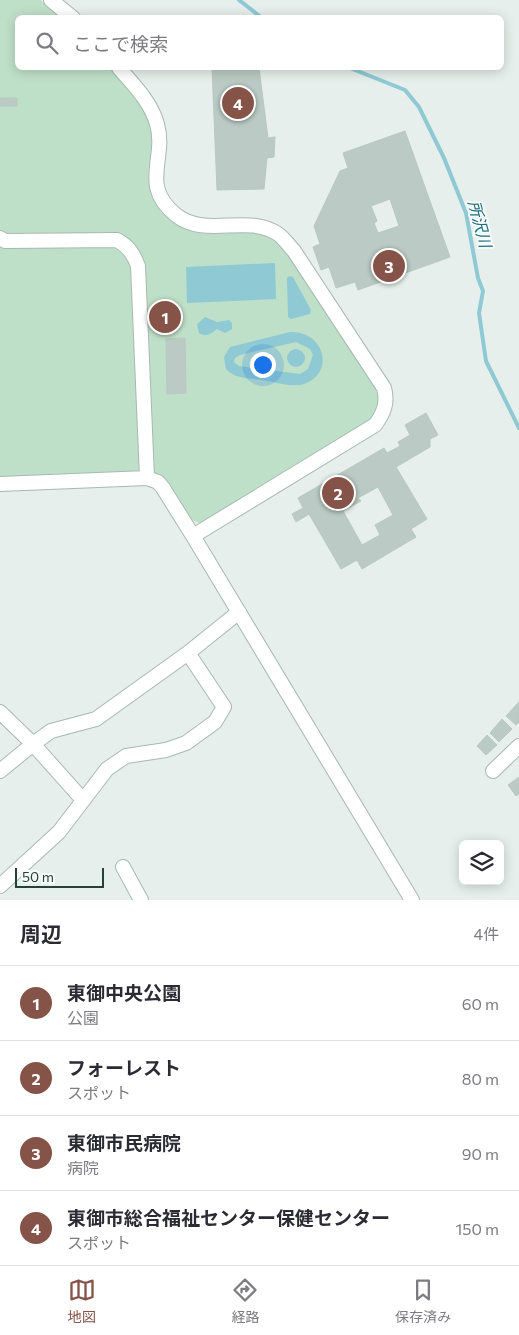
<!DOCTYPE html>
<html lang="ja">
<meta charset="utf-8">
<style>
body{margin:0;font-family:Commissioner,"Noto Sans JP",sans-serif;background:#f7f7f7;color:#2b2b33}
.controls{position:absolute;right:15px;bottom:15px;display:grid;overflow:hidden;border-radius:8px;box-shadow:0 2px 12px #0003}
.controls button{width:45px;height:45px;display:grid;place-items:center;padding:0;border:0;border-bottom:1px solid #e1e1e2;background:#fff;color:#2b2b33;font:25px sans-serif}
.scale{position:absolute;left:15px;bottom:12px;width:89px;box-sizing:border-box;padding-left:5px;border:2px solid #24423a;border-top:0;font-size:14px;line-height:18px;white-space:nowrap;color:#24423a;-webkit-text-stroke:4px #f7fbf9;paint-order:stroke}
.you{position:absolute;left:262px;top:364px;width:18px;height:18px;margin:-12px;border:4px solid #fff;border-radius:50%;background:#1a73e8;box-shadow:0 0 0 8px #1a73e833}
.badge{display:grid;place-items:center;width:32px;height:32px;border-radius:50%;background:#855347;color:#fff;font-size:16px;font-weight:700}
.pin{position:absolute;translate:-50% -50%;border:2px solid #fff;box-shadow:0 1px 5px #0006}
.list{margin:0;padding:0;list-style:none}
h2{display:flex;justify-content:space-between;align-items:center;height:65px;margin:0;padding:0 20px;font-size:21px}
h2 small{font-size:16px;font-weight:400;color:#7c7c81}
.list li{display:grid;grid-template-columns:32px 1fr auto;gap:15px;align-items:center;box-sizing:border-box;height:75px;padding:0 20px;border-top:1px solid #e1e1e2}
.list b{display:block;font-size:19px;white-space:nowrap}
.list p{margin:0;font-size:16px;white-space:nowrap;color:#7c7c81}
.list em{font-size:16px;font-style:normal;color:#7c7c81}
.icon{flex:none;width:28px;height:28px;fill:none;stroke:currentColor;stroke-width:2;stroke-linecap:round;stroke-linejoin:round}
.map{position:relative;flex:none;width:519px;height:900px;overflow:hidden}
.search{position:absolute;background:#fff;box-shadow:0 2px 12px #0003;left:15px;right:15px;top:15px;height:55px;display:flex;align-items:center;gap:12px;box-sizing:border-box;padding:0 18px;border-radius:8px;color:#7c7c81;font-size:19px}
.sheet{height:365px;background:#fff}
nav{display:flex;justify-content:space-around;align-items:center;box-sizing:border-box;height:70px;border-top:1px solid #e1e1e2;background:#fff;font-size:14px;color:#7c7c81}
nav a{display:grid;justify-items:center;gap:2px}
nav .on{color:#855347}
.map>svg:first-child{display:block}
.green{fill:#bfe0c8}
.water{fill:#8ec9d4;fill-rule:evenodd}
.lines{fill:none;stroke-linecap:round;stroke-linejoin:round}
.stream{stroke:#8ec9d4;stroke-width:4}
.building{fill:#bbcac4;stroke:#b8c9c2;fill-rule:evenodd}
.minor-casing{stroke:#a8b8b2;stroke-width:16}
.minor{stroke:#fff;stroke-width:14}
.labels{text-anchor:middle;stroke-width:4;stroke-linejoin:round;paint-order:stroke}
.water-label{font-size:16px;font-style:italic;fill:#1c6f80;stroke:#f7fbf9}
</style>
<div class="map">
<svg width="519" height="900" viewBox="0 0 519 900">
<rect width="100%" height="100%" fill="#e6efeb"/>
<!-- green -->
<path class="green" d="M 0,0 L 41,0 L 62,17 L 18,18 L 18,68 L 114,68 C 126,85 146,104 152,125 C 158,145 144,165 150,185 C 153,192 159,199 163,205 C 166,209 169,217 173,221 C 209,252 252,212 286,251 L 374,383 L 379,399 L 372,421 L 202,524 L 190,519 L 165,482 L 0,479 Z"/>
<!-- water -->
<path class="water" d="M 275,263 L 276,299 L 187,303 L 186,267 Z
M 289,276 L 293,277 L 311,310 L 310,314 L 291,319 L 288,317 L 287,278 Z
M 205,317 L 217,322 L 229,320 L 232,323 L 232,329 L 225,333 L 217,329 C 211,333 207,338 199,333 L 197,324 Z
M 290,332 C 324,330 336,373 304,384 C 292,388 275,382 262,380 C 249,378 235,379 226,369 L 224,357 L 230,347 ZM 296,342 L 310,349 L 313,355 L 308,369 L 300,374 L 239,366 L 234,362 L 235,358 L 240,355 Z
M287 358a9 9 0 1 1 18 0a9 9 0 1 1-18 0Z"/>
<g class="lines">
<!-- stream -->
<path class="stream" d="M 239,0 L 262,18
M 350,68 L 405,90 L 419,107 L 444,158 L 466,213 L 478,278 L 483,291 L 479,313 L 486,361 L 519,428"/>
</g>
<!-- building -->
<path class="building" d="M 212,68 L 259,68 L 268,138 L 275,137 L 274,157 L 267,158 L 264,189 L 217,190 Z
M 0,98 L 17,98 L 17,106 L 0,106 Z
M 405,131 L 450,257 L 358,290 L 355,282 L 336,288 L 329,267 L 321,270 L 313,247 L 320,244 L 314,226 L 340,171 L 348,168 L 343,153 ZM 390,199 L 399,226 L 378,233 L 374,223 L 377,221 L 371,206 Z
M 165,318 L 174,318 L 175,333 L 165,333 Z
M 185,338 L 186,393 L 167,394 L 166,339 Z
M 426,413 L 438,435 L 430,439 L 430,447 L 396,467 L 427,519 L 411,529 L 416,537 L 362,569 L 357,560 L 341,569 L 309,514 L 296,522 L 292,514 L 303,508 L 298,498 L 384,448 L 387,453 L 400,446 L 398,442 L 410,435 L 405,425 ZM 378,487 L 393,515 L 375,525 L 380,535 L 362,545 L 343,511 L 361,501 L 358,498 Z
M 519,702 L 519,722 L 516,725 L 506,716 Z
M 502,719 L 512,729 L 499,742 L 490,733 Z
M 487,735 L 497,745 L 486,755 L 477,746 Z
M 519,777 L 519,794 L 516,796 L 508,785 Z"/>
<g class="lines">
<!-- minor casing -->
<g class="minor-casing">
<path id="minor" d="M 51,0 L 73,18
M 119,68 C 133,84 151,102 157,124 C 167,159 139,185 176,215 C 206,239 247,213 278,234 C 284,238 289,246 294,251 L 384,388 C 388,402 384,413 375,425 L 193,536
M 0,238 L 5,241 L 117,240 C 128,246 133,253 138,266 L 147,478
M 0,484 L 147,478 L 158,482 L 163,488 L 193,536 L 412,900
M 0,712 L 33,744 L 0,771
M 493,771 L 519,746
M 83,800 L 33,744 L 51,731 L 96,719 L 188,653 L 239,612
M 123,867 L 141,900
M 0,886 L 59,832 L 107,769 L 126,756 L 166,750 L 186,743 L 215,722 L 224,707 L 188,653"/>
</g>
<!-- minor -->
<use href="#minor" class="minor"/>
</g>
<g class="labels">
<!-- water labels -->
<g class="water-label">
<text transform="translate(480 224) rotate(75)" y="6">所沢川</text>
</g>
</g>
</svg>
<div class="controls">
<button><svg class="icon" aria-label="layers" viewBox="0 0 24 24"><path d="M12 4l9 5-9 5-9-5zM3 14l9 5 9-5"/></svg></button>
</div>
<div class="scale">50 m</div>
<div class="you"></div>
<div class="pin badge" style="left:165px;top:317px">1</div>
<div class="pin badge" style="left:338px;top:493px">2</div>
<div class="pin badge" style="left:389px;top:266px">3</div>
<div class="pin badge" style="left:238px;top:103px">4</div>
<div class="search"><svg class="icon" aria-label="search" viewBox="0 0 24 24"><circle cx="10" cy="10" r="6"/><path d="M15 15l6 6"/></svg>ここで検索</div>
</div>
<section class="sheet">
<h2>周辺<small>4件</small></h2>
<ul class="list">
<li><span class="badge">1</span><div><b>東御中央公園</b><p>公園</p></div><em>60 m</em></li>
<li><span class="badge">2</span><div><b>フォーレスト</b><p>スポット</p></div><em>80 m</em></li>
<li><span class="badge">3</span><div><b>東御市民病院</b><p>病院</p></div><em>90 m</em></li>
<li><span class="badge">4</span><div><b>東御市総合福祉センター保健センター</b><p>スポット</p></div><em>150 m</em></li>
</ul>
</section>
<nav>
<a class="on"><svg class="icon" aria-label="map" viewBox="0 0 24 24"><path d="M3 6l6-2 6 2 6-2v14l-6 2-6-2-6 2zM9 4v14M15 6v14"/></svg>地図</a>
<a><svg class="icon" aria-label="directions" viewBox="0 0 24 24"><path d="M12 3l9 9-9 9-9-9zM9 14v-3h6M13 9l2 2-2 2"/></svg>経路</a>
<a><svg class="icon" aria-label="saved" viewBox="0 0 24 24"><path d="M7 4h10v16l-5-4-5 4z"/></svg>保存済み</a>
</nav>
